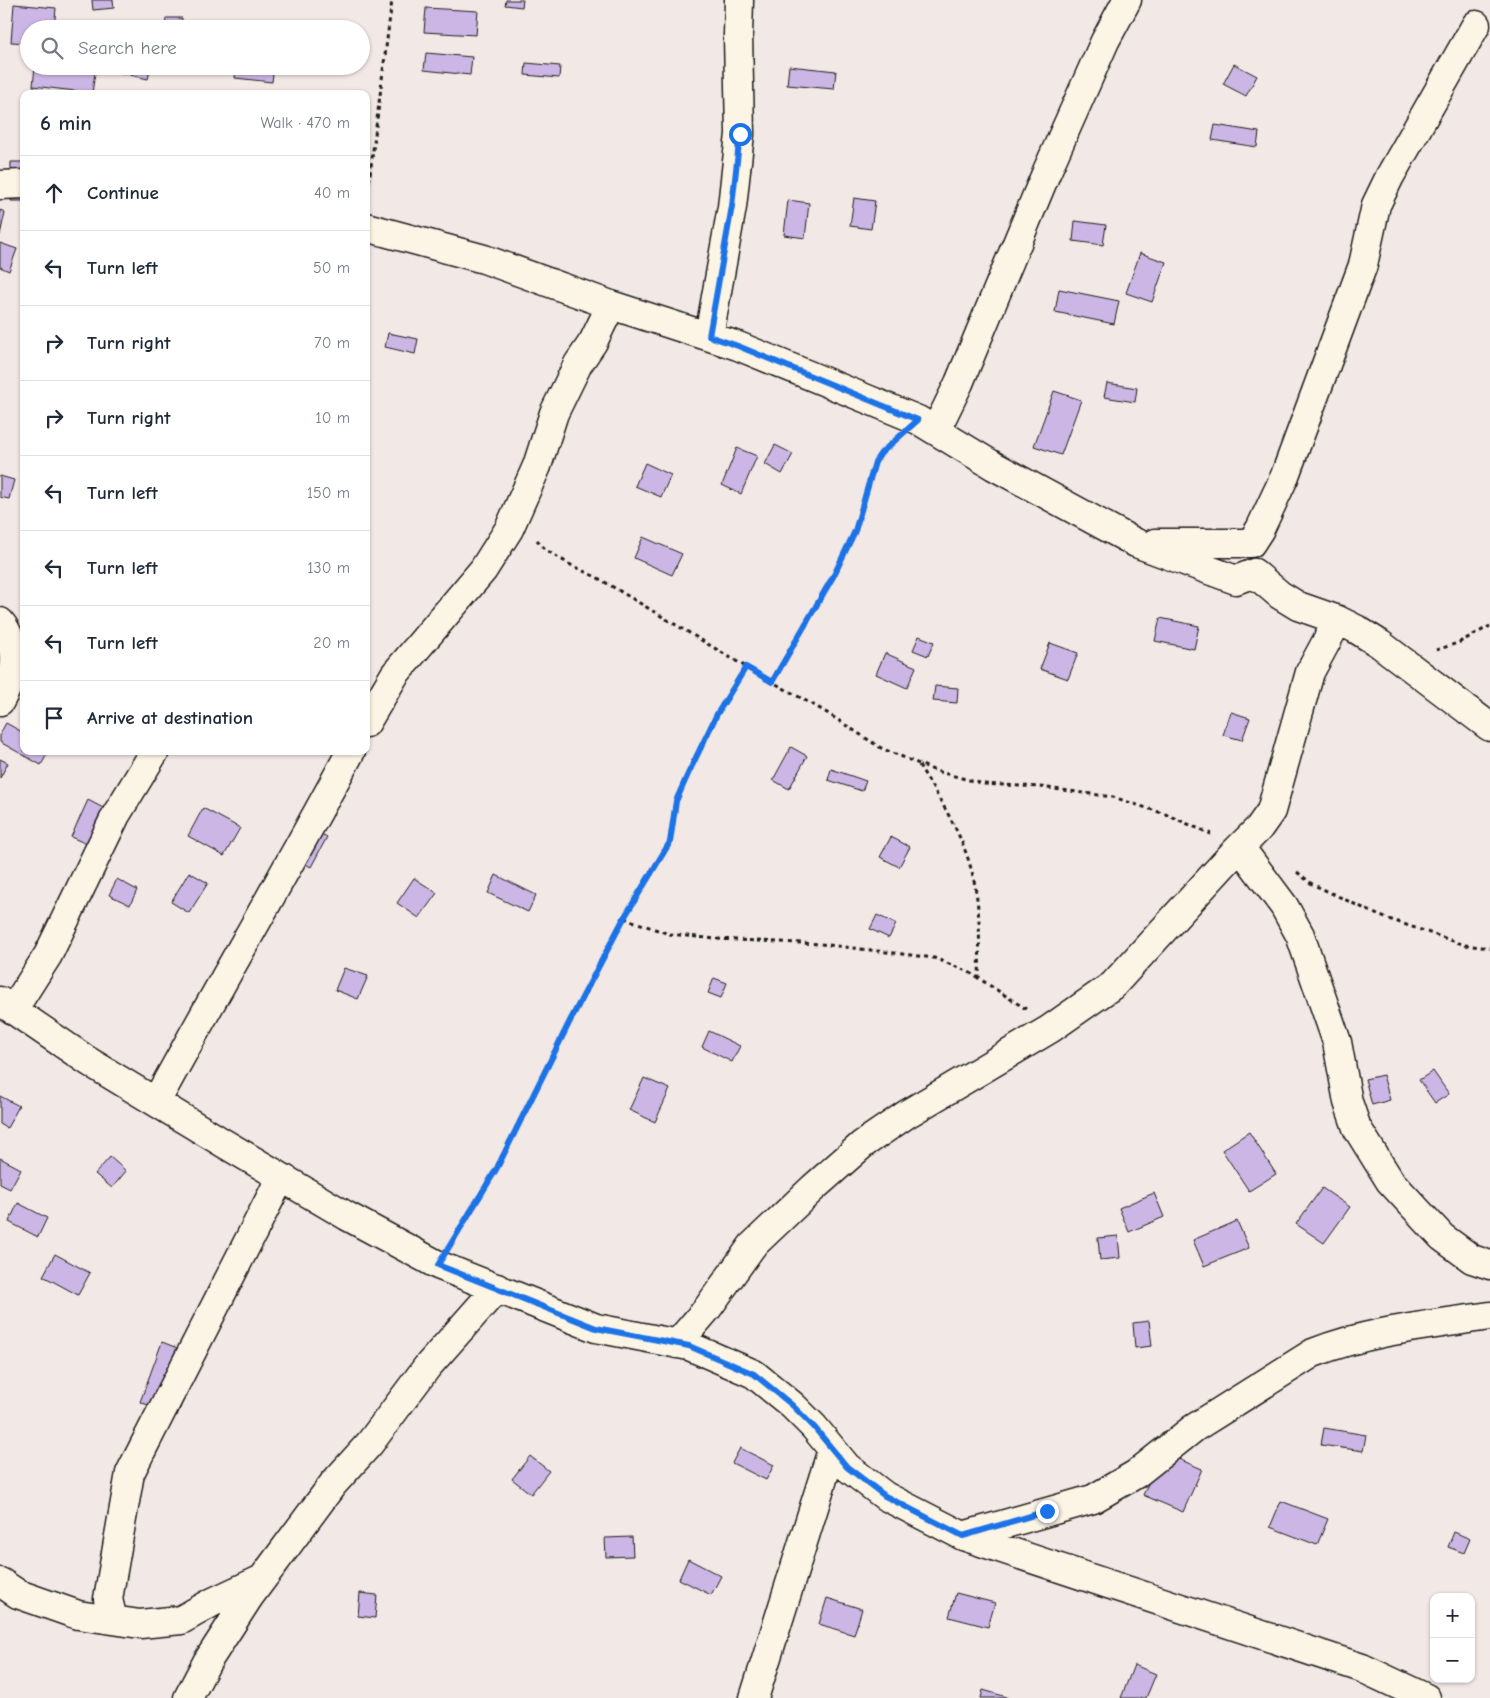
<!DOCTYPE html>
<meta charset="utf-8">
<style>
body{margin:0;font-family:"Comic Neue",sans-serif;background:#f2f2f3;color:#1f2937}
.controls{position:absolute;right:15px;bottom:15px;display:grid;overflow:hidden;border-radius:10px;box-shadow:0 1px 4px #0004}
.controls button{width:45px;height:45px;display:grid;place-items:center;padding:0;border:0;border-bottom:1px solid #e0e1e3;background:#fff;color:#1f2937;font:25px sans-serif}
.stop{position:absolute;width:15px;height:15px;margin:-11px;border:4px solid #1a73e8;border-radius:50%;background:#fff}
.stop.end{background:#1a73e8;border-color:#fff;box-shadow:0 1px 5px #0008}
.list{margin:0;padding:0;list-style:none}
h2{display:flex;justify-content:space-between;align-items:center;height:65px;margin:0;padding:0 20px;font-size:21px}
h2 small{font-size:16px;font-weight:400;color:#747a83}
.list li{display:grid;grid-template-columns:32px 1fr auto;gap:15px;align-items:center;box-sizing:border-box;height:75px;padding:0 20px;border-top:1px solid #e0e1e3}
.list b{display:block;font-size:19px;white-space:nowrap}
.list em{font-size:16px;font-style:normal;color:#747a83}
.icon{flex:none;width:28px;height:28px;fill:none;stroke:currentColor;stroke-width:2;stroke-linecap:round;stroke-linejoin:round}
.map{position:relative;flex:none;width:1490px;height:1698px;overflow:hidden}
.search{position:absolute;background:#fff;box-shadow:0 1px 4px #0004;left:20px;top:20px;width:350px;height:55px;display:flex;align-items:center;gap:12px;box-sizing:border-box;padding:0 18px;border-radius:28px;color:#747a83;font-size:19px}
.panel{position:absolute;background:#fff;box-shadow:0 1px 4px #0004;left:20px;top:90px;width:350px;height:665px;border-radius:10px}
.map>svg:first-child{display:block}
.building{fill:#ccb6e5;stroke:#1c1c1c}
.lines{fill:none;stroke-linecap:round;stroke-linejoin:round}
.minor-casing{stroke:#1c1c1c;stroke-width:31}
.path{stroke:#1c1c1c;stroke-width:3;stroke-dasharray:4 4;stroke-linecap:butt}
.minor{stroke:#fcf5e5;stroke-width:28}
.route{stroke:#1a73e8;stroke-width:6}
</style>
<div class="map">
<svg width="1490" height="1698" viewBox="0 0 1490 1698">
<rect width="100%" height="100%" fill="#f2e8e5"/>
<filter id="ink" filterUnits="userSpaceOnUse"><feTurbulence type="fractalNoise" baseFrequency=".02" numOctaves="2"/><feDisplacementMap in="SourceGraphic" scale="10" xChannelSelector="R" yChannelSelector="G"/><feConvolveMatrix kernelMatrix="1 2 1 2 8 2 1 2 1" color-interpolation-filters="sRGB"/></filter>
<g filter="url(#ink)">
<!-- building -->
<path class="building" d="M 92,0 L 113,0 L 114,8 L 93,10 Z
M 506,0 L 523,0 L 522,7 L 505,5 Z
M 14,4 L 56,8 L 54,29 L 29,29 L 29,43 L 11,42 Z
M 426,8 L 478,11 L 476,35 L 424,32 Z
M 166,18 L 182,18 L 181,29 L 165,29 Z
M 241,25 L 275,29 L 240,29 Z
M 426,53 L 472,57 L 470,75 L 424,70 Z
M 526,63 L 560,66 L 559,78 L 525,75 Z
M 1234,64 L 1257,76 L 1246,96 L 1223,84 Z
M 35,66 L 96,66 L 92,93 L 33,86 Z
M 118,66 L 151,66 L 148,79 L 117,72 Z
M 236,66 L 274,66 L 272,82 L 235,78 Z
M 789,66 L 836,71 L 834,89 L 787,85 Z
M 1215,125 L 1259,132 L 1257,147 L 1212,140 Z
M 11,162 L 24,162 L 24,201 L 11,201 Z
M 854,198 L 875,201 L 871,229 L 850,226 Z
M 788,200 L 809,203 L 805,238 L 784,235 Z
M 0,210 L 5,212 L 0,235 Z
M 1075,221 L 1106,225 L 1103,245 L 1073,241 Z
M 0,243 L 17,249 L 9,271 L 0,267 Z
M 1140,253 L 1166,262 L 1152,302 L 1126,293 Z
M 1059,289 L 1119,301 L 1114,324 L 1055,312 Z
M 388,333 L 418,339 L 415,354 L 385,347 Z
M 1107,383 L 1137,388 L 1135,402 L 1104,397 Z
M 1054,391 L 1081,400 L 1061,455 L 1034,446 Z
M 775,445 L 793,454 L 782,474 L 765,464 Z
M 737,448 L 757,456 L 741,494 L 722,485 Z
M 645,463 L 671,475 L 661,497 L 635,486 Z
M 0,476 L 14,480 L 9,499 L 0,497 Z
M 643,537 L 682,554 L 672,575 L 634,558 Z
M 1160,618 L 1199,626 L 1194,649 L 1155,641 Z
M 919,636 L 934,642 L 928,656 L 913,650 Z
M 1050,643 L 1078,653 L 1068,679 L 1040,669 Z
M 885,653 L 916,667 L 907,688 L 876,674 Z
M 935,686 L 958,688 L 957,703 L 933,701 Z
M 1231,712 L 1250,718 L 1242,740 L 1223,735 Z
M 6,723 L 24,733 L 24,751 L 49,751 L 41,765 L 0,742 L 0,734 Z
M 791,747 L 807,756 L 789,789 L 773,780 Z
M 0,759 L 8,763 L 0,778 Z
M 831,769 L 866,781 L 862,791 L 828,780 Z
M 88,800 L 105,809 L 89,845 L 71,837 Z
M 203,808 L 240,828 L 224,856 L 188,836 Z
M 310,828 L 327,837 L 311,867 L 294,858 Z
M 891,837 L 910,847 L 899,867 L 880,857 Z
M 189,872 L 208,883 L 189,913 L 171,902 Z
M 496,875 L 536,895 L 528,912 L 488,893 Z
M 414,878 L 437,893 L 419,918 L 397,903 Z
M 117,879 L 137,890 L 130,905 L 109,895 Z
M 877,915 L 896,924 L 889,938 L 870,929 Z
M 344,968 L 368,976 L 358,999 L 335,990 Z
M 714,978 L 727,983 L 721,998 L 708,993 Z
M 709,1031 L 740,1046 L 732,1062 L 702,1047 Z
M 1433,1071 L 1449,1094 L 1435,1103 L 1419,1080 Z
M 1383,1075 L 1390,1100 L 1372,1105 L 1365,1079 Z
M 644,1078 L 670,1089 L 655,1122 L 629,1110 Z
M 0,1096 L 19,1106 L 7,1128 L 0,1124 Z
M 1249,1132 L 1276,1174 L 1249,1191 L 1222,1150 Z
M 110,1157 L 126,1171 L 112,1188 L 95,1174 Z
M 0,1158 L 21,1169 L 10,1189 L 0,1184 Z
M 1322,1188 L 1350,1207 L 1324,1243 L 1296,1224 Z
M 1154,1193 L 1164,1217 L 1129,1232 L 1119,1208 Z
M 18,1203 L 47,1218 L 38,1237 L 9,1222 Z
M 1237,1221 L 1249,1248 L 1204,1266 L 1193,1240 Z
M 1118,1236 L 1120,1258 L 1100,1260 L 1098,1238 Z
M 55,1254 L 90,1273 L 78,1295 L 43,1276 Z
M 1149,1321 L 1152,1346 L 1135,1348 L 1133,1323 Z
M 162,1342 L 200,1357 L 177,1416 L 140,1402 Z
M 1324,1428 L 1366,1435 L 1363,1451 L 1321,1445 Z
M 740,1448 L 774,1465 L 766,1480 L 732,1463 Z
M 1162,1452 L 1202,1469 L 1183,1512 L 1143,1495 Z
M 530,1456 L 549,1471 L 531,1494 L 512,1479 Z
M 1281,1501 L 1328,1519 L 1317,1545 L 1270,1527 Z
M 1454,1532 L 1470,1539 L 1464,1553 L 1448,1547 Z
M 632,1537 L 633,1556 L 606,1557 L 605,1538 Z
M 688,1559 L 721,1576 L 711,1595 L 679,1579 Z
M 360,1593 L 377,1595 L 375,1618 L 358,1616 Z
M 956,1593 L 995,1603 L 988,1627 L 949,1617 Z
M 827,1598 L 862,1609 L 854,1635 L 819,1624 Z
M 1134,1665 L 1156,1674 L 1146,1698 L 1121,1698 Z
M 983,1690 L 1007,1697 L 1007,1698 L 981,1698 Z"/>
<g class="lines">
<!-- minor casing -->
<g class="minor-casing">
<path id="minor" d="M 0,185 L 24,184
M 366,227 L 484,259 L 611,305 L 738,346 L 918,420 L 994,466 L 1136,543 L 1236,580 L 1254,573 L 1280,595 L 1298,606 L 1338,620 L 1356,629 L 1380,644 L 1490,727
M 709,336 L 732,207 L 740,134 L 738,35 L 739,0
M 936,430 L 959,383 L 1047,171 L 1105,41 L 1127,0
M 1155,543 L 1251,543 L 1260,529 L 1284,478 L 1363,265 L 1376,205 L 1390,176 L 1476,25
M 0,622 C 5,627 7,633 10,639 C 19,662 11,681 0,701
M 366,723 L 395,674 L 483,570 L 509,529 L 537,466 L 554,413 L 578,364 L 593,342 L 611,305
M 1240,847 L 1284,906 L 1300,935 L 1337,1042 L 1348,1102 L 1357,1128 L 1390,1181 L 1442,1237 L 1472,1259 L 1490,1265
M 0,1001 L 88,1061 L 225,1144 L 347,1216 L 438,1265 L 596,1328 L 689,1346 L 754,1374 L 792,1405 L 814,1427 L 847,1467 L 885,1496 L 963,1536 L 1362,1668 L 1426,1698
M 13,1010 L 48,955 L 116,815 L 155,751
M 156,1102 C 220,984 288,869 351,751
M 677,1344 L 707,1309 L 752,1246 L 813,1188 L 863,1144 L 907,1114 L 1050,1029 L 1113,985 L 1231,856 L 1259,828 L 1271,811 L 1310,672 L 1338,620
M 963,1536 L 1093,1499 L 1136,1474 L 1194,1428 L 1313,1353 C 1369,1331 1430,1325 1490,1316
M 0,1582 L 18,1594 L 78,1615 L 140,1624 L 181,1620 L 213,1602 L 260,1580
M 113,1620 L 108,1599 L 130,1473 L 281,1177
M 188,1698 L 207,1662 L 249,1597 L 333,1484 L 370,1443 L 427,1367 L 497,1288
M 754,1698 L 832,1450"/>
</g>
<!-- path -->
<path class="path" d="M 367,198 L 392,0
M 537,540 L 546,550 L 569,564 L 598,578 L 746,667 L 824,711 L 881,748 L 936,771 L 984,784 L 1040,787 L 1113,797 L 1165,814 L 1211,834
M 1436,650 L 1458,643 L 1490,626
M 772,682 L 834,575 L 855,531 L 875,462 L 881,453 L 893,442
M 919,765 C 936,794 956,823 967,856 C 981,894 980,938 979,978
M 1297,872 L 1312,884 L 1380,916 L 1465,945 L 1490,948
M 624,918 L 669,934 L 716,939 L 821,944 L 934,958 L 969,972 L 1026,1009
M 453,1241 L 497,1167 L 570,1021 L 624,918 L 670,842 L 676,801 L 688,774 L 717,714 L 746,667"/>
<!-- minor -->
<use href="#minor" class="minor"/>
</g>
</g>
<g class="lines" filter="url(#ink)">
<!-- route -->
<path class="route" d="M 740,134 L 732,206 L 709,336 L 738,346 L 918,420 L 881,453 L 875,462 L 855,531 L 834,575 L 772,682 L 746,667 L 717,714 L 688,774 L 676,801 L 670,842 L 624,918 L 570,1021 L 497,1168 L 438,1265 L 596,1328 L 689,1346 L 754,1374 L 792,1405 L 814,1427 L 847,1467 L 885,1496 L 963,1536 L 1047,1511"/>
</g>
</svg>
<div class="controls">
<button>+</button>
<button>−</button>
</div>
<div class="stop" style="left:740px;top:134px"></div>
<div class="stop end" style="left:1047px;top:1511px"></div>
<div class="search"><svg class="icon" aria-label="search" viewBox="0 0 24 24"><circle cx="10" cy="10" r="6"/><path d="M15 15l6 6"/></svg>Search here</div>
<section class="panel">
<h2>6 min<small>Walk · 470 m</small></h2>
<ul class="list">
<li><svg class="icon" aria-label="ahead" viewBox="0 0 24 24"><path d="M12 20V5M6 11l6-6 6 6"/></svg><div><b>Continue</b></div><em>40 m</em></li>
<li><svg class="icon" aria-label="left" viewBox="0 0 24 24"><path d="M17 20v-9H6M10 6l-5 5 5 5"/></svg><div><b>Turn left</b></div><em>50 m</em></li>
<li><svg class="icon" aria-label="right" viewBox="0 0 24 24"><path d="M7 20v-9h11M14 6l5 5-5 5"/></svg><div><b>Turn right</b></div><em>70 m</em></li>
<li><svg class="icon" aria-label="right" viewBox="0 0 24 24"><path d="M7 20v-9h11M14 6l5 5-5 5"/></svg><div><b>Turn right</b></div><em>10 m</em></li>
<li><svg class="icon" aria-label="left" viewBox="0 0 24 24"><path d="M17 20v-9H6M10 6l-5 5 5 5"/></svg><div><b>Turn left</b></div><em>150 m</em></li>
<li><svg class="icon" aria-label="left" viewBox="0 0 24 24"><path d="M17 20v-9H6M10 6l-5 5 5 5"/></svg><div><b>Turn left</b></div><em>130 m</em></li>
<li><svg class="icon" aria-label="left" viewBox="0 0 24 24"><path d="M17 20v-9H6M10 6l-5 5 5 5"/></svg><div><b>Turn left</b></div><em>20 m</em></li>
<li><svg class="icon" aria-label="arrive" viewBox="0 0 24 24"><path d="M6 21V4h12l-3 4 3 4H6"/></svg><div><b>Arrive at destination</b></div></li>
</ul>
</section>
</div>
